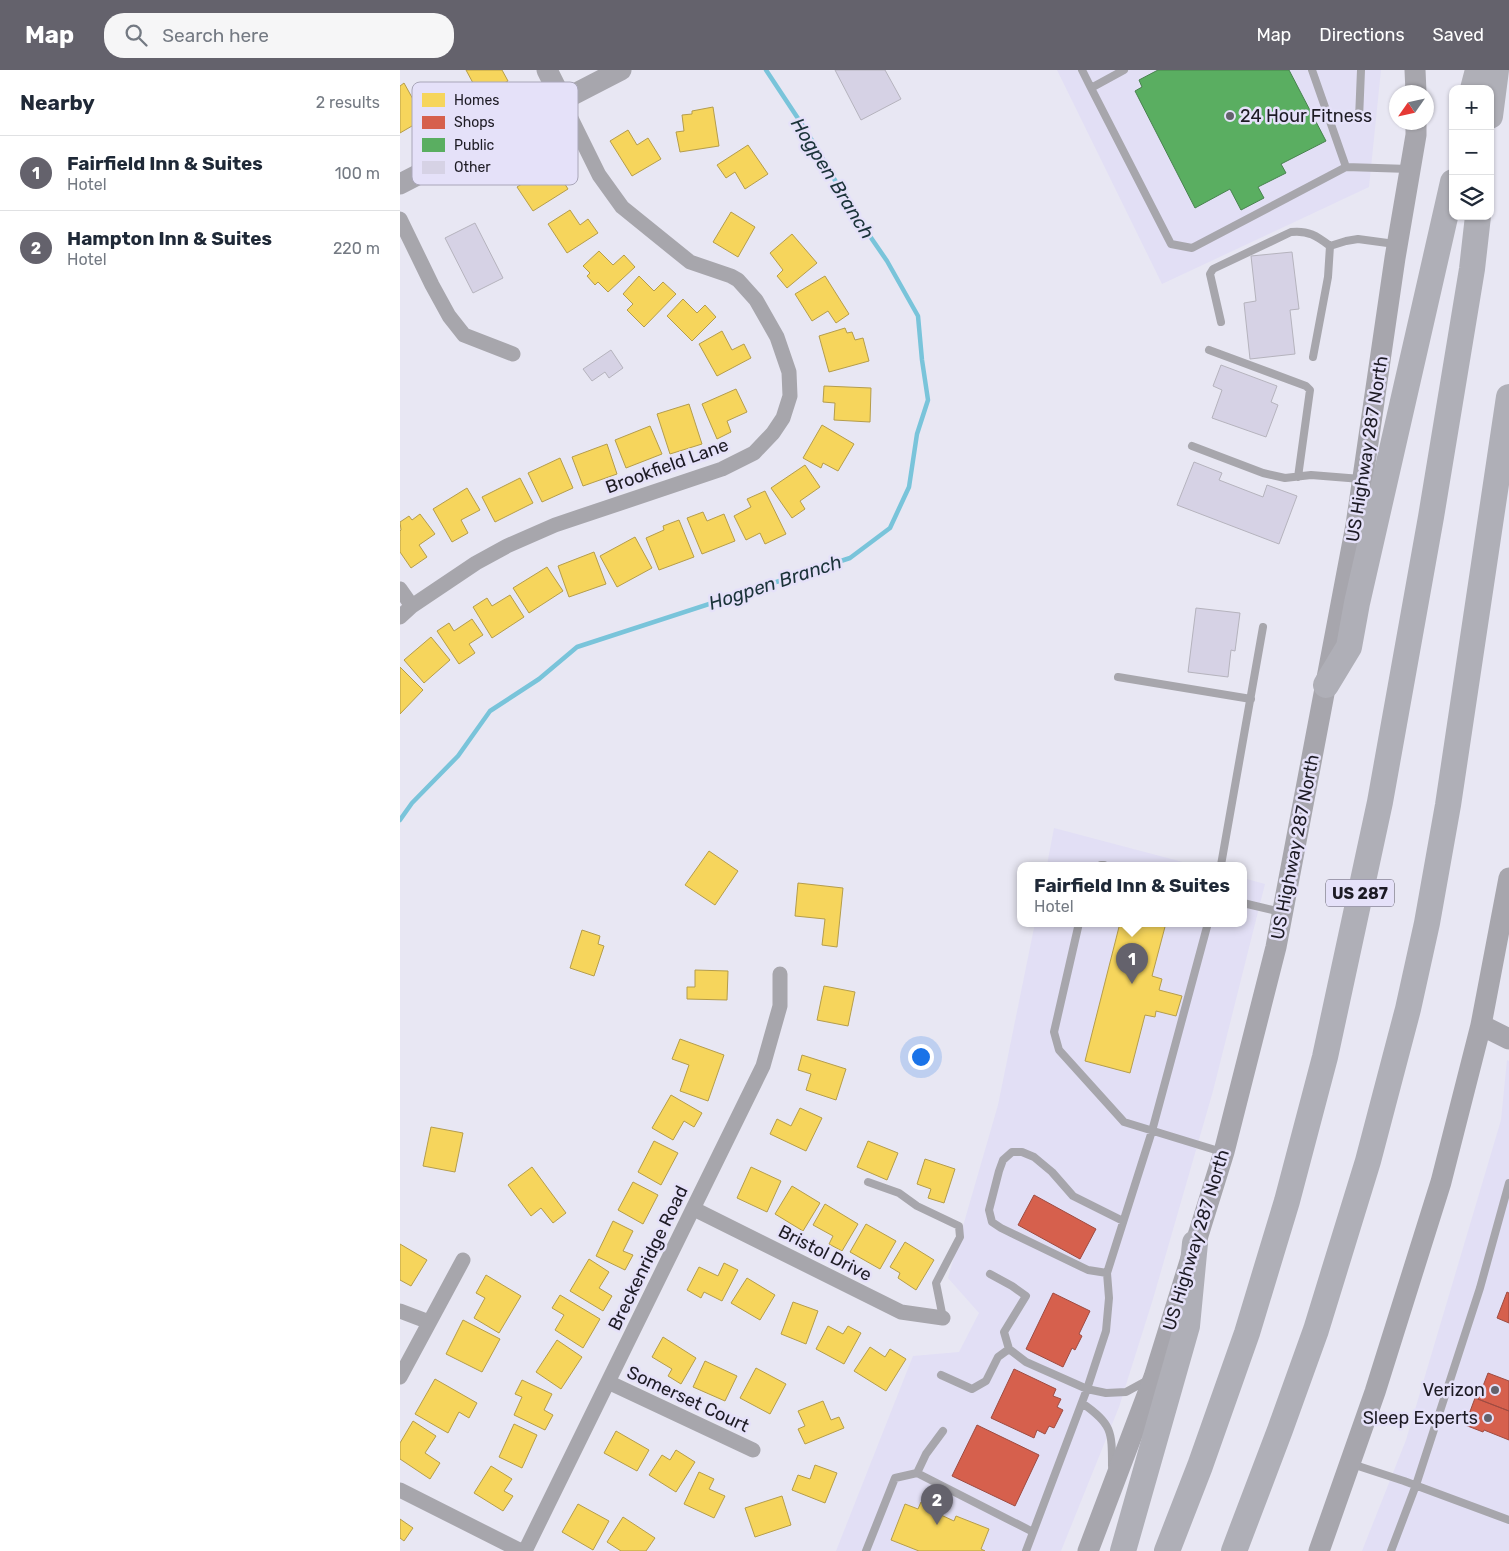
<!DOCTYPE html>
<meta charset="utf-8">
<style>
body{margin:0;font-family:Rubik,sans-serif;background:#f6f6f7;color:#1f2937}
.controls{position:absolute;right:15px;top:15px;display:grid;overflow:hidden;border-radius:10px;box-shadow:0 1px 4px #0004}
.controls button{width:45px;height:45px;display:grid;place-items:center;padding:0;border:0;border-bottom:1px solid #e0e1e3;background:#fff;color:#1f2937;font:25px sans-serif}
.compass{position:absolute;left:989px;top:15px;width:45px;height:45px;border-radius:50%;background:#fff;box-shadow:0 1px 4px #0004;rotate:236deg}
.you{position:absolute;left:520px;top:986px;width:18px;height:18px;margin:-12px;border:4px solid #fff;border-radius:50%;background:#1a73e8;box-shadow:0 0 0 8px #1a73e833}
.badge{display:grid;place-items:center;width:32px;height:32px;border-radius:50%;background:#64626c;color:#fff;font-size:16px;font-weight:700}
.pin{position:absolute;translate:-50% -41px;filter:drop-shadow(0 1px 2px #0008)}
.pin::after{content:'';position:absolute;top:26px;width:18px;height:15px;background:inherit;clip-path:polygon(0 0,100% 0,50% 100%)}
.popup{position:absolute;left:617px;top:792px;width:230px;height:65px;box-sizing:border-box;display:grid;place-content:center;border-radius:10px;background:#fff;filter:drop-shadow(0 1px 4px #0005);font-size:16px;white-space:nowrap;color:#747a83}
.popup b{font-size:19px;color:#1f2937}
.popup::after{content:'';position:absolute;left:50%;top:100%;margin-left:-10px;border:10px solid transparent;border-top-color:#fff}
.list{margin:0;padding:0;list-style:none}
h2{display:flex;justify-content:space-between;align-items:center;height:65px;margin:0;padding:0 20px;font-size:21px}
h2 small{font-size:16px;font-weight:400;color:#747a83}
.list li{display:grid;grid-template-columns:32px 1fr auto;gap:15px;align-items:center;box-sizing:border-box;height:75px;padding:0 20px;border-top:1px solid #e0e1e3}
.list b{display:block;font-size:19px;white-space:nowrap}
.list p{margin:0;font-size:16px;white-space:nowrap;color:#747a83}
.list em{font-size:16px;font-style:normal;color:#747a83}
.icon{flex:none;width:28px;height:28px;fill:none;stroke:currentColor;stroke-width:2;stroke-linecap:round;stroke-linejoin:round}
.map{position:relative;flex:none;width:1109px;height:1481px;overflow:hidden}
header{display:flex;align-items:center;gap:30px;box-sizing:border-box;height:70px;padding:0 25px;background:#64626c;color:#fff}
header strong{font-size:24px}
nav{display:flex;gap:28px;margin-inline-start:auto;font-size:18px}
.search{width:350px;height:45px;background:#f6f6f7;display:flex;align-items:center;gap:12px;box-sizing:border-box;padding:0 18px;border-radius:20px;color:#747a83;font-size:19px}
main{display:flex}
aside{flex:1;background:#fff}
.map>svg:first-child{display:block}
.built{fill:#e2dff5}
.homes{fill:#f6d55c;stroke:#b59d4b}
.shops{fill:#d6604d;stroke:#9e4b41}
.public{fill:#5aae61;stroke:#48824f}
.lines{fill:none;stroke-linecap:round;stroke-linejoin:round}
.stream{stroke:#79c4da;stroke-width:4.5}
.building{fill:#d6d2e5;stroke:#b5b3bd}
.lane{stroke:#a7a6ac;stroke-width:8}
.street{stroke:#a7a6ac;stroke-width:15}
.secondary{stroke:#a7a6ad;stroke-width:21}
.highway{stroke:#afafb7;stroke-width:26}
.poi-dot{fill:#64626c;stroke:#e5e1f9;stroke-width:2}
.labels{text-anchor:middle;stroke-width:5;stroke-linejoin:round;paint-order:stroke}
.shield{fill:#e5e1f9;stroke:#595664;stroke-width:1}
.shield-label{font-size:16px;font-weight:bold;fill:#1d1b24}
.poi-label{font-size:18px;fill:#1d1b24;stroke:#e5e1f9;text-anchor:end}
.street-label{font-size:18px;fill:#1d1b24;stroke:#e5e1f9}
.water-label{font-size:19px;font-style:italic;fill:#1b3339;stroke:#e5e1f9}
.key{fill:#e5e1f9;stroke:#a9a6b9;stroke-width:1}
.key-label{font-size:14px;fill:#1d1b24}
</style>
<header>
<strong>Map</strong>
<div class="search"><svg class="icon" aria-label="search" viewBox="0 0 24 24"><circle cx="10" cy="10" r="6"/><path d="M15 15l6 6"/></svg>Search here</div>
<nav><a>Map</a><a>Directions</a><a>Saved</a></nav>
</header>
<main>
<aside>
<h2>Nearby<small>2 results</small></h2>
<ul class="list">
<li><span class="badge">1</span><div><b>Fairfield Inn &amp; Suites</b><p>Hotel</p></div><em>100 m</em></li>
<li><span class="badge">2</span><div><b>Hampton Inn &amp; Suites</b><p>Hotel</p></div><em>220 m</em></li>
</ul>
</aside>
<div class="map">
<svg width="1109" height="1481" viewBox="0 0 1109 1481">
<rect width="100%" height="100%" fill="#e8e7f3"/>
<!-- built -->
<path class="built" d="M 657,0 L 981,0 L 969,117 L 762,214 Z
M 654,758 L 794,795 L 647,795 Z
M 843,808 L 865,814 L 813,1021 L 753,1229 L 719,1337 L 661,1481 L 436,1481 L 513,1286 L 559,1282 L 579,1243 L 548,1208 L 598,1035 L 635,853 L 843,853 Z
M 1107,990 L 1109,991 L 1109,1481 L 962,1481 L 1006,1370 L 1101,1050 Z"/>
<!-- homes -->
<path class="homes" d="M 66,0 L 102,0 L 108,11 L 80,26 Z
M 4,13 L 24,49 L 0,63 L 0,16 Z
M 313,37 L 319,76 L 280,82 L 276,62 L 284,61 L 282,45 L 292,44 L 292,41 Z
M 228,60 L 237,75 L 248,68 L 261,89 L 232,106 L 210,71 Z
M 348,75 L 368,104 L 345,119 L 335,102 L 326,108 L 317,95 Z
M 152,94 L 168,119 L 133,141 L 117,117 Z
M 170,140 L 180,155 L 188,149 L 198,163 L 167,183 L 148,154 Z
M 331,142 L 355,157 L 338,187 L 313,172 Z
M 392,164 L 417,193 L 387,218 L 377,206 L 383,200 L 370,183 Z
M 199,181 L 213,195 L 224,185 L 235,197 L 208,222 L 198,212 L 195,215 L 187,206 L 190,203 L 183,196 Z
M 239,206 L 254,221 L 263,212 L 276,224 L 244,257 L 227,240 L 233,234 L 223,224 Z
M 425,206 L 449,244 L 436,253 L 428,241 L 412,251 L 395,224 Z
M 283,229 L 297,243 L 305,235 L 316,247 L 292,271 L 267,246 Z
M 445,258 L 447,263 L 452,262 L 455,270 L 463,268 L 469,291 L 429,302 L 419,266 Z
M 322,261 L 332,280 L 344,274 L 351,288 L 317,306 L 299,274 Z
M 424,316 L 471,318 L 470,352 L 434,350 L 435,333 L 423,332 Z
M 336,319 L 347,342 L 327,351 L 331,362 L 317,369 L 302,334 Z
M 289,334 L 302,374 L 270,384 L 257,344 Z
M 422,355 L 454,374 L 438,401 L 423,393 L 421,398 L 403,388 Z
M 250,356 L 262,384 L 226,398 L 215,370 Z
M 207,374 L 217,404 L 183,416 L 172,387 Z
M 160,388 L 173,418 L 142,432 L 128,403 Z
M 405,395 L 420,417 L 400,431 L 405,439 L 392,448 L 371,418 Z
M 120,408 L 133,433 L 95,452 L 82,427 Z
M 67,418 L 80,440 L 61,450 L 68,463 L 52,472 L 33,439 Z
M 365,421 L 386,464 L 365,474 L 360,463 L 346,470 L 334,446 L 351,437 L 347,429 Z
M 303,442 L 307,451 L 324,444 L 335,471 L 302,484 L 287,448 Z
M 20,444 L 35,464 L 19,475 L 27,487 L 11,498 L 0,482 L 0,461 L 1,460 L 0,452 L 9,446 L 12,450 Z
M 279,450 L 294,487 L 259,500 L 246,468 L 264,460 L 263,456 Z
M 235,467 L 252,498 L 217,517 L 200,486 Z
M 194,482 L 206,514 L 169,527 L 158,496 Z
M 147,497 L 163,521 L 129,543 L 113,518 Z
M 110,525 L 124,547 L 92,568 L 73,537 L 87,528 L 92,536 Z
M 72,549 L 83,565 L 69,574 L 75,583 L 59,594 L 37,561 L 49,553 L 54,561 Z
M 31,567 L 50,590 L 24,613 L 4,590 Z
M 0,597 L 23,620 L 0,644 Z
M 309,781 L 338,801 L 315,835 L 285,815 Z
M 398,813 L 443,818 L 437,877 L 422,875 L 425,849 L 395,846 Z
M 720,853 L 766,853 L 752,906 L 762,909 L 759,920 L 782,926 L 776,946 L 756,941 L 755,947 L 745,945 L 730,1003 L 685,991 Z
M 182,860 L 200,866 L 198,874 L 204,876 L 194,906 L 170,898 Z
M 295,900 L 328,901 L 327,930 L 287,929 L 287,917 L 295,917 Z
M 424,916 L 455,922 L 448,956 L 417,950 Z
M 280,969 L 324,985 L 308,1031 L 280,1021 L 289,995 L 272,989 Z
M 402,985 L 446,999 L 436,1030 L 406,1020 L 411,1004 L 398,1000 Z
M 271,1025 L 302,1043 L 294,1057 L 284,1051 L 273,1070 L 252,1058 Z
M 400,1038 L 422,1048 L 406,1081 L 370,1064 L 377,1049 L 391,1056 Z
M 31,1057 L 63,1063 L 55,1102 L 23,1096 Z
M 254,1071 L 278,1083 L 261,1115 L 238,1102 Z
M 468,1071 L 498,1083 L 487,1110 L 457,1097 Z
M 525,1089 L 555,1099 L 544,1133 L 528,1128 L 531,1119 L 517,1114 Z
M 132,1097 L 166,1143 L 153,1153 L 141,1138 L 131,1146 L 108,1115 Z
M 351,1097 L 381,1111 L 367,1142 L 337,1128 Z
M 233,1112 L 258,1125 L 243,1154 L 218,1140 Z
M 392,1116 L 420,1133 L 403,1161 L 375,1144 Z
M 425,1134 L 458,1154 L 442,1181 L 429,1174 L 433,1166 L 413,1155 Z
M 213,1151 L 233,1161 L 223,1181 L 233,1185 L 225,1200 L 196,1186 Z
M 466,1154 L 496,1171 L 480,1199 L 450,1182 Z
M 505,1172 L 534,1190 L 516,1220 L 498,1208 L 500,1203 L 490,1197 Z
M 0,1174 L 27,1190 L 11,1216 L 0,1210 Z
M 189,1189 L 209,1202 L 199,1218 L 212,1226 L 203,1241 L 170,1221 Z
M 324,1193 L 338,1200 L 322,1231 L 304,1222 L 301,1228 L 287,1220 L 299,1197 L 318,1206 Z
M 86,1205 L 121,1226 L 99,1263 L 74,1248 L 85,1228 L 76,1223 Z
M 347,1208 L 375,1225 L 360,1250 L 331,1233 Z
M 160,1225 L 200,1249 L 183,1278 L 155,1260 L 164,1245 L 152,1238 Z
M 393,1232 L 418,1241 L 406,1274 L 381,1264 Z
M 63,1250 L 100,1269 L 82,1302 L 46,1284 Z
M 428,1256 L 443,1264 L 448,1256 L 461,1263 L 444,1294 L 416,1279 Z
M 263,1267 L 296,1288 L 281,1314 L 268,1306 L 272,1299 L 252,1287 Z
M 157,1270 L 182,1287 L 161,1319 L 136,1302 Z
M 470,1277 L 485,1287 L 490,1279 L 506,1289 L 486,1321 L 454,1301 Z
M 305,1291 L 337,1306 L 325,1331 L 293,1317 Z
M 356,1298 L 386,1314 L 370,1344 L 340,1328 Z
M 35,1309 L 77,1333 L 69,1348 L 59,1342 L 48,1363 L 15,1344 Z
M 122,1310 L 152,1324 L 144,1340 L 153,1345 L 145,1360 L 114,1345 L 122,1327 L 115,1324 Z
M 423,1331 L 431,1350 L 439,1347 L 444,1358 L 405,1374 L 398,1359 L 405,1356 L 398,1341 Z
M 13,1351 L 36,1366 L 25,1383 L 40,1393 L 30,1409 L 0,1389 L 0,1373 Z
M 114,1354 L 137,1365 L 122,1398 L 99,1387 Z
M 216,1361 L 249,1380 L 237,1401 L 204,1383 Z
M 276,1380 L 295,1392 L 276,1422 L 249,1405 L 262,1385 L 270,1390 Z
M 415,1395 L 437,1403 L 425,1433 L 392,1420 L 398,1405 L 410,1409 Z
M 91,1396 L 112,1409 L 104,1421 L 113,1426 L 103,1441 L 74,1423 Z
M 299,1402 L 314,1409 L 309,1419 L 325,1426 L 314,1448 L 284,1434 Z
M 382,1426 L 391,1455 L 355,1467 L 345,1438 Z
M 521,1432 L 543,1441 L 541,1445 L 554,1451 L 556,1446 L 589,1459 L 581,1479 L 585,1481 L 519,1481 L 491,1470 L 505,1434 L 518,1439 Z
M 178,1434 L 209,1451 L 193,1480 L 162,1462 Z
M 223,1447 L 255,1468 L 246,1481 L 221,1481 L 207,1472 Z
M 0,1449 L 13,1458 L 4,1471 L 0,1468 Z"/>
<!-- shops -->
<path class="shops" d="M 634,1125 L 696,1159 L 680,1189 L 618,1155 Z
M 1107,1222 L 1109,1223 L 1109,1253 L 1097,1248 Z
M 653,1223 L 690,1241 L 679,1264 L 682,1266 L 675,1280 L 672,1278 L 663,1297 L 626,1279 Z
M 614,1299 L 656,1319 L 653,1326 L 661,1329 L 657,1337 L 663,1340 L 654,1358 L 649,1356 L 645,1364 L 637,1360 L 634,1368 L 591,1348 Z
M 1088,1303 L 1109,1311 L 1109,1341 L 1078,1329 Z
M 1075,1328 L 1109,1341 L 1109,1370 L 1084,1360 L 1083,1362 L 1065,1355 Z
M 577,1355 L 639,1385 L 615,1436 L 552,1406 Z"/>
<!-- public -->
<path class="public" d="M 758,0 L 889,0 L 926,71 L 881,94 L 886,103 L 858,117 L 864,128 L 841,140 L 830,119 L 795,138 L 735,21 L 742,17 L 739,10 Z"/>
<g class="lines">
<!-- stream -->
<path class="stream" d="M 0,750 L 12,733 L 58,686 L 90,641 L 139,609 L 177,577 L 450,488 L 490,458 L 509,417 L 517,364 L 528,330 L 522,290 L 518,246 L 487,191 L 454,143 L 407,62 L 366,0"/>
</g>
<!-- building -->
<path class="building" d="M 435,0 L 485,0 L 501,29 L 461,50 Z
M 75,153 L 103,208 L 73,223 L 45,168 Z
M 892,182 L 899,239 L 890,240 L 895,284 L 850,289 L 844,233 L 856,231 L 851,186 Z
M 211,280 L 223,298 L 209,308 L 205,302 L 192,311 L 183,299 Z
M 821,295 L 877,316 L 871,332 L 878,335 L 866,367 L 812,348 L 822,320 L 813,316 Z
M 794,392 L 822,403 L 819,410 L 863,427 L 867,415 L 897,426 L 879,474 L 777,435 Z
M 796,538 L 840,543 L 835,581 L 831,580 L 828,607 L 788,602 Z"/>
<g class="lines">
<!-- lane -->
<path class="lane" d="M 682,0 L 691,18 L 724,0
M 691,18 L 771,174 L 792,178 L 946,97 L 912,0
M 959,49 L 961,0
M 946,97 L 1009,99
M 821,252 L 810,204 L 813,199 L 891,162 C 908,160 917,166 930,176
M 809,280 L 906,316 L 910,320 L 898,407
M 913,287 L 928,207 L 930,176 L 946,171 L 958,169 L 995,174
M 792,376 L 863,403 L 885,408 L 911,405 L 961,409
M 718,607 L 851,629
M 701,795 L 704,795
M 821,795 L 863,557
M 843,833 L 881,842
M 679,853 L 654,962 L 659,980 L 724,1052 L 822,1082
M 468,1112 L 499,1123 L 517,1136 L 559,1156 L 560,1167 L 536,1213 L 543,1248
M 707,1203 L 688,1200 L 601,1158 L 592,1152 L 589,1140 L 599,1101 L 603,1090 L 612,1082 L 622,1082 L 634,1087 L 652,1102 L 673,1126 L 723,1151
M 590,1204 L 612,1216 L 626,1226 L 604,1262 L 609,1279
M 541,1305 L 572,1319 L 586,1311 L 598,1287 L 609,1279 L 626,1292 L 687,1319 L 706,1323 L 726,1322 L 748,1310
M 682,1333 C 712,1354 712,1361 712,1396
M 952,1394 L 1004,1411 L 1109,1450
M 517,1403 L 526,1384 L 543,1361
M 466,1481 L 495,1408 L 517,1403 L 633,1462
M 626,1481 L 687,1319 L 706,1261 L 709,1228 L 707,1203 L 752,1061 L 808,853
M 991,1481 L 1016,1415 L 1080,1218 L 1109,1113"/>
<!-- street -->
<path class="street" d="M 0,149 L 32,215 L 49,246 L 64,265 L 113,284
M 0,519 L 12,536
M 0,547 L 12,536 L 76,493 L 107,476 L 155,455 L 322,399 L 354,383 L 373,363 L 383,348 L 390,326 L 389,302 L 377,267 L 356,230 L 338,210 L 331,206 L 290,192 L 222,137 L 199,105 L 162,30
M 294,1139 L 501,1242 L 543,1248
M 0,1241 L 29,1252
M 0,1307 L 63,1190
M 208,1312 L 353,1380
M 0,1420 L 121,1481
M 125,1481 L 363,996 L 380,936 L 380,904"/>
<!-- secondary -->
<path class="secondary" d="M 147,0 L 162,30
M 1015,0 L 1016,22
M 0,114 L 221,0
M 1081,955 L 1109,969
M 688,1481 L 754,1307 L 824,1082 L 876,877 L 956,455 L 995,188 L 1016,65 L 1016,52
M 919,1481 L 975,1322 L 1041,1112 L 1081,955 L 1109,808"/>
<!-- highway -->
<path class="highway" d="M 1073,19 L 1078,0
M 1090,46 L 1096,0
M 926,615 L 949,577 L 957,533 L 1053,112
M 723,1481 L 787,1256 L 795,1173
M 767,1481 L 800,1396 L 847,1263 L 887,1131 L 925,987 L 980,732 L 1031,447 L 1072,199 L 1078,146
M 834,1481 L 880,1360 L 916,1260 L 968,1091 L 1008,939 L 1027,853 L 1048,735 L 1109,327"/>
</g>
<!-- markers -->
<g class="poi-dot">
<circle cx="830" cy="46" r="5"/>
<circle cx="1095" cy="1320" r="5"/>
<circle cx="1088" cy="1348" r="5"/>
</g>
<g class="labels">
<!-- shield labels -->
<rect class="shield" x="926" y="809.5" width="68" height="27" rx="4"/>
<g class="shield-label">
<text x="960" y="829">US 287</text>
</g>
<!-- poi labels -->
<g class="poi-label">
<text x="840" y="52" text-anchor="start">24 Hour Fitness</text>
<text x="1085" y="1326">Verizon</text>
<text x="1078" y="1354">Sleep Experts</text>
</g>
<!-- street labels -->
<g class="street-label">
<text transform="translate(967 379) rotate(-81)" y="6">US Highway 287 North</text>
<text transform="translate(267 396) rotate(-20)" y="6">Brookfield Lane</text>
<text transform="translate(895 777) rotate(-79)" y="6">US Highway 287 North</text>
<text transform="translate(796 1170) rotate(-73)" y="6">US Highway 287 North</text>
<text transform="translate(425 1183) rotate(27)" y="6">Bristol Drive</text>
<text transform="translate(248 1188) rotate(-64)" y="6">Breckenridge Road</text>
<text transform="translate(288 1329) rotate(25)" y="6">Somerset Court</text>
</g>
<!-- water labels -->
<g class="water-label">
<text transform="translate(433 108) rotate(58)" y="7">Hogpen Branch</text>
<text transform="translate(375 512) rotate(-18)" y="7">Hogpen Branch</text>
</g>
</g>
<!-- legend -->
<rect x="12" y="12" width="166" height="103" rx="8" class="key"/>
<rect x="22" y="23" width="23" height="14" fill="#f6d55c"/>
<rect x="22" y="46" width="23" height="13" fill="#d6604d"/>
<rect x="22" y="68" width="23" height="14" fill="#5aae61"/>
<rect x="22" y="91" width="23" height="13" fill="#d6d2e5"/>
<g class="key-label">
<text x="54" y="35">Homes</text>
<text x="54" y="57">Shops</text>
<text x="54" y="80">Public</text>
<text x="54" y="102">Other</text>
</g>
</svg>
<div class="controls">
<button>+</button>
<button>−</button>
<button><svg class="icon" aria-label="layers" viewBox="0 0 24 24"><path d="M12 4l9 5-9 5-9-5zM3 14l9 5 9-5"/></svg></button>
</div>
<svg class="compass" viewBox="-18 -18 36 36"><path d="M0-13l5 13h-10z" fill="#e53935"/><path d="M0 13l5-13h-10z" fill="#747a83"/></svg>
<div class="you"></div>
<div class="pin badge" style="left:732px;top:914px">1</div>
<div class="popup"><b>Fairfield Inn &amp; Suites</b>Hotel</div>
<div class="pin badge" style="left:537px;top:1455px">2</div>
</div>
</main>
